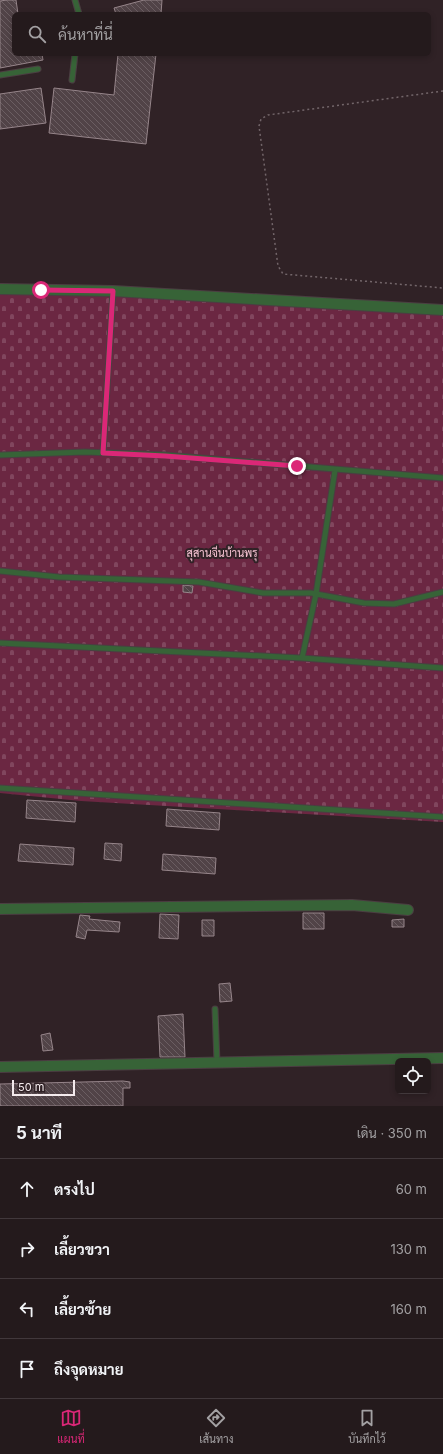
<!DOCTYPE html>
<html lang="th">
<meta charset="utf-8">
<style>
body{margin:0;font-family:Inter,Sarabun,sans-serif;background:#2c2325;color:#f1f3f6}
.controls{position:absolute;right:12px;bottom:12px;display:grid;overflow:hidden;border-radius:6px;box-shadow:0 2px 6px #0003}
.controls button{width:36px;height:36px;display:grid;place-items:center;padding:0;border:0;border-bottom:1px solid #41383b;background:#241a1c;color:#f1f3f6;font:20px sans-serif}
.scale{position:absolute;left:12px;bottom:10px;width:63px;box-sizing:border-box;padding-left:4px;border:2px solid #f4ebed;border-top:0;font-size:11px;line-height:14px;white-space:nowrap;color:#f4ebed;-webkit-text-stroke:3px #302226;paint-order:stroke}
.stop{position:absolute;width:12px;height:12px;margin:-9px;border:3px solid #db2777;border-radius:50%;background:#fff}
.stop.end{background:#db2777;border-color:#fff;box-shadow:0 1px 4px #0008}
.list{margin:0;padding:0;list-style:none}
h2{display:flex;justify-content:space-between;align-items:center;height:52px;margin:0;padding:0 16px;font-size:17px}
h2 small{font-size:13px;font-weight:400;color:#a3a1a3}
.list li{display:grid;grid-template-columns:26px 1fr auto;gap:12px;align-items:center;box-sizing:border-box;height:60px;padding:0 16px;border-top:1px solid #41383b}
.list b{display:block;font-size:15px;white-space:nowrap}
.list em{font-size:13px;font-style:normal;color:#a3a1a3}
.icon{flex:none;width:22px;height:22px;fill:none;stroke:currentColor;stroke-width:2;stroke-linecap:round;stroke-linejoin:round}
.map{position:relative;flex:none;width:443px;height:1106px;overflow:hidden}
.search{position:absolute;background:#241a1c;box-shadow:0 2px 6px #0003;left:12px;right:12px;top:12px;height:44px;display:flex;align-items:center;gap:10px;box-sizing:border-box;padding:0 14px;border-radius:6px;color:#a3a1a3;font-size:15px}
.sheet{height:292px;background:#241a1c}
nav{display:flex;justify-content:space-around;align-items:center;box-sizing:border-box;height:56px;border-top:1px solid #41383b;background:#241a1c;font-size:11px;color:#a3a1a3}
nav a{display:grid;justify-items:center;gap:2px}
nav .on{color:#db2777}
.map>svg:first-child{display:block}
.cemetery{fill:url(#cemetery-stones)}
.building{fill:url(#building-back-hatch);stroke:#96858a}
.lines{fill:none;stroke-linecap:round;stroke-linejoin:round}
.lane-casing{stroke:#4b3e42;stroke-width:7}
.street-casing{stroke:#4b3e42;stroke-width:12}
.path{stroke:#73666a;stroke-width:1.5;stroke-dasharray:2 3;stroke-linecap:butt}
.lane{stroke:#376337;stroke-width:5}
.street{stroke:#376337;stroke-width:10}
.route{stroke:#db2777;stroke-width:5}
.labels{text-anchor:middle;stroke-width:4;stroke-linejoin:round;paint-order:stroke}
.park-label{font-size:11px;fill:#f7c3d3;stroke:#302226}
</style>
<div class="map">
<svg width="443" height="1106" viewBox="0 0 443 1106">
<defs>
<pattern id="cemetery-stones" width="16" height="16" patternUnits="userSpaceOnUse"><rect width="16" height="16" fill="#6b2742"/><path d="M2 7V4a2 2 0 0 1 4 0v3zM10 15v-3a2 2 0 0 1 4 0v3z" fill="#81465e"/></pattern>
<pattern id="building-back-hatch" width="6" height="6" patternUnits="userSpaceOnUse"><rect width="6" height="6" fill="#514347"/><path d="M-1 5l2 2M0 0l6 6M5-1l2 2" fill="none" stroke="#6b5e62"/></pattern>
</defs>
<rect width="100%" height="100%" fill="#302226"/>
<!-- cemetery -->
<path class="cemetery" d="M 0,292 L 114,294 L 443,312 L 443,822 L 81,801 L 0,793 Z"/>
<!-- building -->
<path class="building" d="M 7,0 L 16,0 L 18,14 L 14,14 L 14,54 L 42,54 L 43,60 L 0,68 L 0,1 Z
M 144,0 L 162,0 L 161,14 L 116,14 L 114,8 Z
M 118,54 L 156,54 L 146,144 L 49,133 L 54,88 L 114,95 Z
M 41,88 L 46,123 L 0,129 L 0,94 Z
M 183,585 L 193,586 L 192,593 L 183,592 Z
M 27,800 L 76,803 L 75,822 L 26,818 Z
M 167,809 L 220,813 L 219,830 L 166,826 Z
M 105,843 L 122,844 L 121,861 L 104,859 Z
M 20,844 L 74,848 L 73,865 L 18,861 Z
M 163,854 L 216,858 L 215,874 L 162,870 Z
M 303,913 L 324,913 L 324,929 L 303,929 Z
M 160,914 L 179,915 L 178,939 L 159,938 Z
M 80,915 L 90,916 L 89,919 L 120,922 L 119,932 L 87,930 L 85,939 L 76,937 Z
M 404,919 L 404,927 L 392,927 L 392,920 Z
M 202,920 L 214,920 L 214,936 L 202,936 Z
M 230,983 L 232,1001 L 220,1002 L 219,984 Z
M 183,1014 L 185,1057 L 160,1057 L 158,1016 Z
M 50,1033 L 53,1050 L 43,1051 L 41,1035 Z
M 123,1081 L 130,1082 L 130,1088 L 123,1088 L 123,1106 L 0,1106 L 0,1084 Z"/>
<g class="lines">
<!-- lane casing -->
<g class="lane-casing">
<path id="lane" d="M 75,0 L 79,14
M 0,75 L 38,69
M 72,80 L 75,54
M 103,453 L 113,291
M 0,455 L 85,452 L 165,455 L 443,478
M 0,571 L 59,577 L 199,582 L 263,593 L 311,593 L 364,603 L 394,604 L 443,592
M 0,643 L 302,658 L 443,668
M 302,658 L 316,594 L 335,470
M 0,788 L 443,817
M 215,1009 L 217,1062"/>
</g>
<!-- street casing -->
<g class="street-casing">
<path id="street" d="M 0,289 L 113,291 L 443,310
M 0,909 L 352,905 L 408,910
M 0,1067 L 443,1058"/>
</g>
<!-- path -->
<path class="path" d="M 443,91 L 268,115 L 261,119 L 259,126 L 278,266 L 283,274 L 443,288"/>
<!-- lane -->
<use href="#lane" class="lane"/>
<!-- street -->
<use href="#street" class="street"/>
</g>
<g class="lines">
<!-- route -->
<path class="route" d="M 41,290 L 113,291 L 103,453 L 165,456 L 297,466"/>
</g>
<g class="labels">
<!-- park labels -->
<g class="park-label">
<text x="222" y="557">สุสานจีนบ้านพรุ</text>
</g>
</g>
</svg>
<div class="controls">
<button><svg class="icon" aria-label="locate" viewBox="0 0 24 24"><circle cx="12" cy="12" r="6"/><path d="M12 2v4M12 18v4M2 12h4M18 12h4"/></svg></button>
</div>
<div class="scale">50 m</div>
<div class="stop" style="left:41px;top:290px"></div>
<div class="stop end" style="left:297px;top:466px"></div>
<div class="search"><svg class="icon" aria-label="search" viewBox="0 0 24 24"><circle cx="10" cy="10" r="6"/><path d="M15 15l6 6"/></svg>ค้นหาที่นี่</div>
</div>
<section class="sheet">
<h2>5 นาที<small>เดิน · 350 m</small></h2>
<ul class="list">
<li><svg class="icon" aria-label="ahead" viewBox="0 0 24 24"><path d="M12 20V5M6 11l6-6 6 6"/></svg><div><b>ตรงไป</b></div><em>60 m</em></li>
<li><svg class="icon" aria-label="right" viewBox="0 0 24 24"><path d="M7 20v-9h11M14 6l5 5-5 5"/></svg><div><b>เลี้ยวขวา</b></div><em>130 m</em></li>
<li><svg class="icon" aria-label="left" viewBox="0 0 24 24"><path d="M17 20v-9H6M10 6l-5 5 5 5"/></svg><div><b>เลี้ยวซ้าย</b></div><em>160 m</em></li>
<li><svg class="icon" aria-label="arrive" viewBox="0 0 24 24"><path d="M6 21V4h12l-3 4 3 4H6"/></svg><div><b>ถึงจุดหมาย</b></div></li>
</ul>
</section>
<nav>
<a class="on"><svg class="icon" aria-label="map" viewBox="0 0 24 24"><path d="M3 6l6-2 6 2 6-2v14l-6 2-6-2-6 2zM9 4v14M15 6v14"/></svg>แผนที่</a>
<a><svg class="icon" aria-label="directions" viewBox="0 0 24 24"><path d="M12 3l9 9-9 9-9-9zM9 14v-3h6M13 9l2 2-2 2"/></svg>เส้นทาง</a>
<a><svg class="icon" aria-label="saved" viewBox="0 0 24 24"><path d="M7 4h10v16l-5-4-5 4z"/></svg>บันทึกไว้</a>
</nav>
